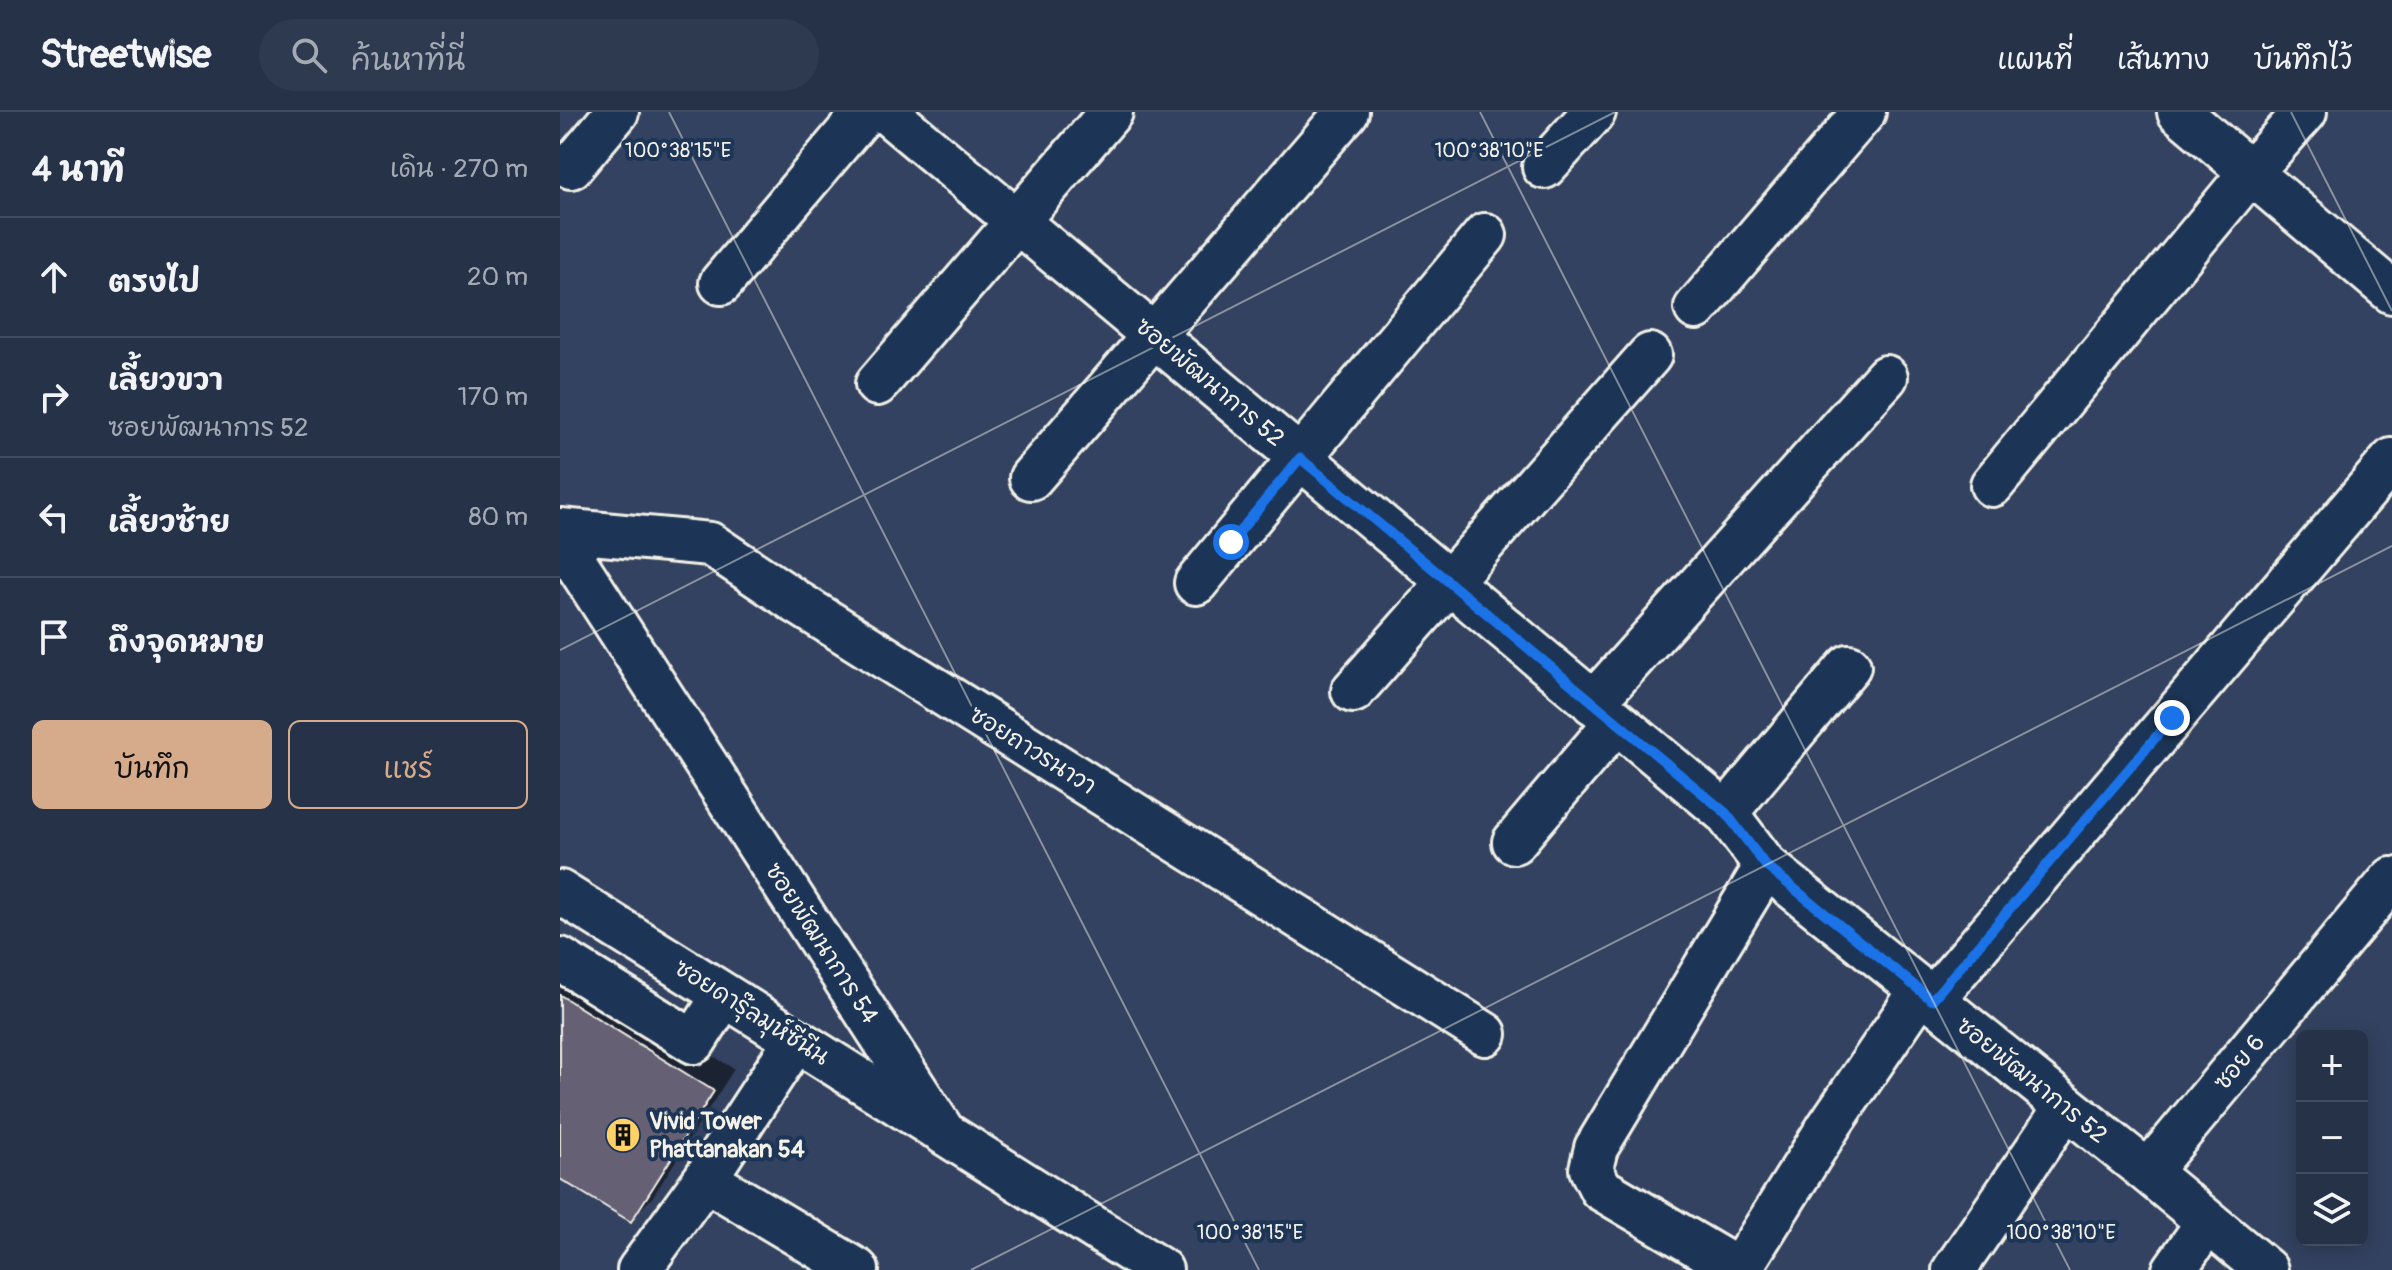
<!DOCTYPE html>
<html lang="th">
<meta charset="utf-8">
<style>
body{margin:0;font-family:Pangolin,"Playpen Sans Thai",sans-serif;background:#2e3a4f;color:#f1f3f6}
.controls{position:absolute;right:24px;bottom:24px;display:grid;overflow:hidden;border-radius:12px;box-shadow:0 4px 20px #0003}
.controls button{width:72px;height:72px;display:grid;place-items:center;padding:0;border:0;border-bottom:2px solid #424d60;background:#263248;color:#f1f3f6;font:40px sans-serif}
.stop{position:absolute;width:24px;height:24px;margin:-18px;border:6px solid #1a73e8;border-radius:50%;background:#fff}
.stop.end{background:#1a73e8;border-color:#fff;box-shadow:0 2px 8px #0008}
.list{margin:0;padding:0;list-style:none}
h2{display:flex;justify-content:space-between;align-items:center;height:104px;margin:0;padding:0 32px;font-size:34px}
h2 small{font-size:26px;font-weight:400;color:#a4aab4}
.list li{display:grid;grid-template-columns:52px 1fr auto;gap:24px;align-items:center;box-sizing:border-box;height:120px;padding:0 32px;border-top:2px solid #424d60}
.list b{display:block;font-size:30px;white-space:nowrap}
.list p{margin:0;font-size:26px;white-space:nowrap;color:#a4aab4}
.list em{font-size:26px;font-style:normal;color:#a4aab4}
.actions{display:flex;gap:16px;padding:24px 32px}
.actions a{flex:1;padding:18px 0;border:2px solid #d6ab8b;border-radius:12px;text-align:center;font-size:28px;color:#d6ab8b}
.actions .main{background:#d6ab8b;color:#111}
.icon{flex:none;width:44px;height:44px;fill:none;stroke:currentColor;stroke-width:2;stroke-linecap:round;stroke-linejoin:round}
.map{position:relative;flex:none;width:1832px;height:1158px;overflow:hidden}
header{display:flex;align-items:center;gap:48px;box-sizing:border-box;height:112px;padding:0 40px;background:#263248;border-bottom:2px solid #424d60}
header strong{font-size:38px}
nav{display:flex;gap:44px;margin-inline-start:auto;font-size:28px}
.search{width:560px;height:72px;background:#2e3a4f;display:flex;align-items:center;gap:20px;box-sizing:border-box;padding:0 28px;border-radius:44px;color:#a4aab4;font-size:30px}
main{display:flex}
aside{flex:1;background:#263248}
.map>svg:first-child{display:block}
.shadow{fill:#0007}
.building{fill:#666175;stroke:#f4f1e8;stroke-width:2}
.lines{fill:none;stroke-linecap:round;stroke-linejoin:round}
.minor-casing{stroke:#f4f1e8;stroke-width:48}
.minor{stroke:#1d3557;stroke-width:42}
.route{stroke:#1a73e8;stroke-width:10}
.ticks{fill:none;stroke:#f4f1e8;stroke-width:2;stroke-opacity:0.45}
.labels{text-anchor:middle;stroke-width:8;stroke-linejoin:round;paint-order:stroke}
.street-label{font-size:24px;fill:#f4f1e8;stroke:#1d3557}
.poi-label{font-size:24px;font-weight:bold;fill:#f4f1e8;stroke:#1d3557;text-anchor:start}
.ticks-label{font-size:20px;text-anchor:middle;fill:#f4f1e8;stroke:#1d3557;stroke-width:8;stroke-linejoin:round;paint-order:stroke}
</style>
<header>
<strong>Streetwise</strong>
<div class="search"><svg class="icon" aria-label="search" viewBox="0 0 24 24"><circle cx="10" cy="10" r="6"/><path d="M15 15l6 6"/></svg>ค้นหาที่นี่</div>
<nav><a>แผนที่</a><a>เส้นทาง</a><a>บันทึกไว้</a></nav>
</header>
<main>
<aside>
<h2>4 นาที<small>เดิน · 270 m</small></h2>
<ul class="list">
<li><svg class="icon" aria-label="ahead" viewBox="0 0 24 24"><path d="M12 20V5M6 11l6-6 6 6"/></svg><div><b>ตรงไป</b></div><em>20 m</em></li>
<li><svg class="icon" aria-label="right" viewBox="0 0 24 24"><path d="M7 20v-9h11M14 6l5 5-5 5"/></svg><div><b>เลี้ยวขวา</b><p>ซอยพัฒนาการ 52</p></div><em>170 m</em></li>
<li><svg class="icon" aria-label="left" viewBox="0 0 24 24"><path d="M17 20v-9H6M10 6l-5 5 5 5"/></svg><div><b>เลี้ยวซ้าย</b></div><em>80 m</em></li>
<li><svg class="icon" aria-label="arrive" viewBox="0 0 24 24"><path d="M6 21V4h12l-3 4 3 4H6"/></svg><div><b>ถึงจุดหมาย</b></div></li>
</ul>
<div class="actions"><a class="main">บันทึก</a><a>แชร์</a></div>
</aside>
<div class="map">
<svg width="1832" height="1158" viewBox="0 0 1832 1158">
<rect width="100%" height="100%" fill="#334260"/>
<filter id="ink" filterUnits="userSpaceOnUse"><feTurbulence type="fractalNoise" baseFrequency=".0125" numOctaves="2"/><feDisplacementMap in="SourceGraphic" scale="16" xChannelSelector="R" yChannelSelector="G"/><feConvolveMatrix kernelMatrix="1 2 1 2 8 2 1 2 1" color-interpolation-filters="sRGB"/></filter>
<g filter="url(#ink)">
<!-- shadow -->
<path class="shadow" d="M 0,848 L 174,957 L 92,1086 L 71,1107 L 0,1065 Z"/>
<!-- building -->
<path class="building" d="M 0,883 L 154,979 L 71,1110 L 0,1067 Z"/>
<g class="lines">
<!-- minor casing -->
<g class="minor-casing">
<path id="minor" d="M 326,0 L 1166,701 L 1206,754 L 1588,1060 L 1706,1158
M 1619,0 L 1832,180
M 11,55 L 57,0
M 984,55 L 1034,0
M 161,171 L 305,0
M 1136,196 L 1304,0
M 317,272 L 551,0
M 471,366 L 787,0
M 1432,373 L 1690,61 L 1745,0
M 0,418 L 150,432 L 238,491 L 925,922
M 0,426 L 384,1021 L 601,1158
M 636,471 L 925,123
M 793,579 L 1090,243
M 1033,591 L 1326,265
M 1166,701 L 1289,554
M 954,730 L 1056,610
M 0,780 L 373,1014
M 0,847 L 134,930 L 164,883
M 1372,888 L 1832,348
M 1588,1060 L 1832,767
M 145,1067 L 297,1158
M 79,1158 L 145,1067 L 236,928
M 1179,1158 L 1041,1077 L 1031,1057 L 1036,1036 L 1206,754
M 1179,1158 L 1269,1014 L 1360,880
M 1394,1158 L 1505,996
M 1614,1158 L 1647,1111"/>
</g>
<!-- minor -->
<use href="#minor" class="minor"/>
</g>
</g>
<g class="lines" filter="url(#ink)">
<!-- route -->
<path class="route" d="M 671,430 L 740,346 L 1166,701 L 1206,754 L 1372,888 L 1612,606"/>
</g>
<!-- ticks -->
<path class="ticks" d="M 109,0 L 699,1158M 920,0 L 1510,1158M 1731,0 L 1832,199M 0,538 L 1055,0M 411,1158 L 1832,434"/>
<!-- icons -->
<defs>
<g id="building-disc" transform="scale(1.8)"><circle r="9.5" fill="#ffd166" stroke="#1d3557"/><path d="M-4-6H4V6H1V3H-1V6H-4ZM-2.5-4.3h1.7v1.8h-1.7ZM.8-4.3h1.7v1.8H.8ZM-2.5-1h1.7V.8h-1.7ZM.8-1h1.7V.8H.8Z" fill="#111"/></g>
</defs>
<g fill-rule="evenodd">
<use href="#building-disc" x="63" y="1023"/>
</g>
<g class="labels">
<!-- street labels -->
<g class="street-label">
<text transform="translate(650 270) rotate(40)" y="8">ซอยพัฒนาการ 52</text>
<text transform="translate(473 638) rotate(32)" y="8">ซอยถาวรนาวา</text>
<text transform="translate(262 831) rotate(57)" y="8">ซอยพัฒนาการ 54</text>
<text transform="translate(192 900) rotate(32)" y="8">ซอยดารุ๊ลมุห์ซีนีน</text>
<text transform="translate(1679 950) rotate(-50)" y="8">ซอย 6</text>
<text transform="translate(1472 968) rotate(39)" y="8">ซอยพัฒนาการ 52</text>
</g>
<!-- poi labels -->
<g class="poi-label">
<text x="89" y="1017">Vivid Tower<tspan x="89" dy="28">Phattanakan 54</tspan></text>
</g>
</g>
<g class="ticks-label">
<text x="118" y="45">100°38'15"E</text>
<text x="929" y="45">100°38'10"E</text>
<text x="690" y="1127">100°38'15"E</text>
<text x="1501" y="1127">100°38'10"E</text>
</g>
</svg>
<div class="controls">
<button>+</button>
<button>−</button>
<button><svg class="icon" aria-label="layers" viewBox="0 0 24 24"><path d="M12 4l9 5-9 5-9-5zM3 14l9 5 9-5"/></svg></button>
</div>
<div class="stop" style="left:671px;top:430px"></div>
<div class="stop end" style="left:1612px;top:606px"></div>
</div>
</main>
